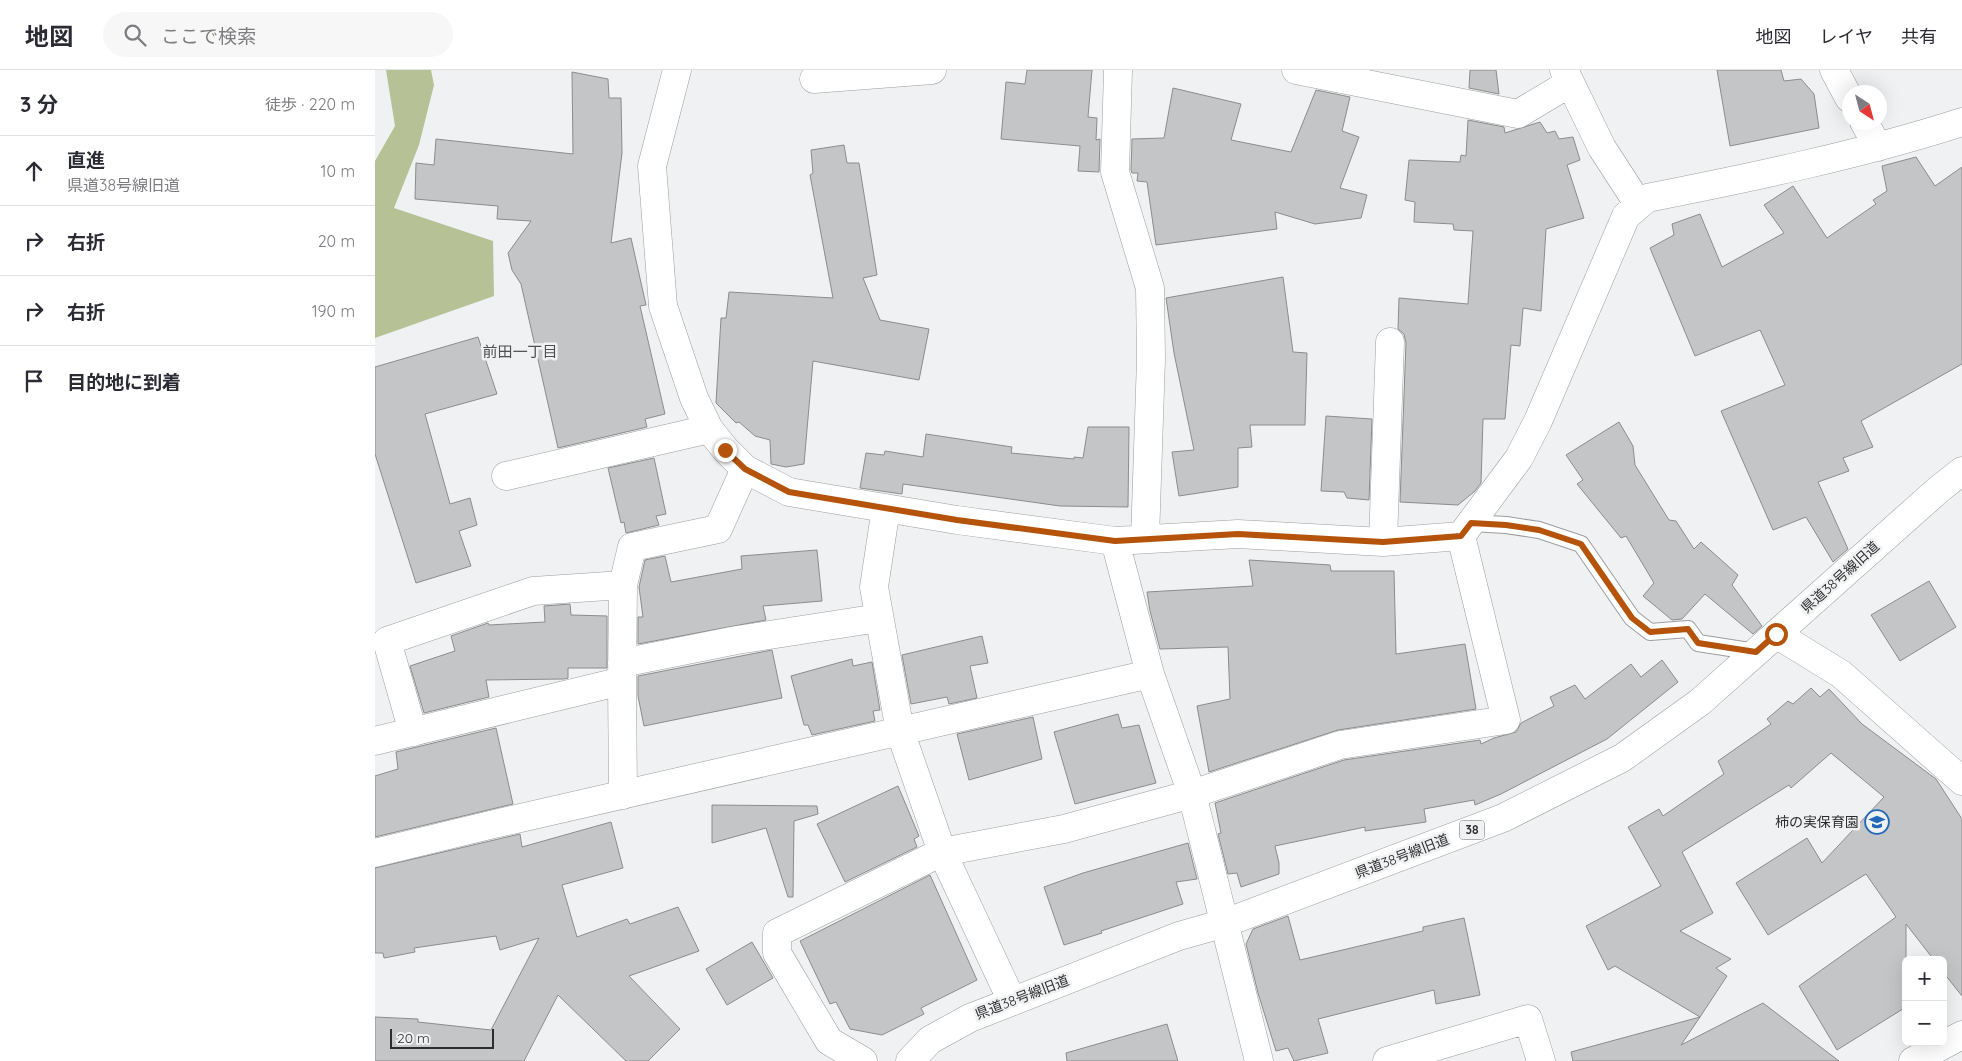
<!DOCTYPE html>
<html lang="ja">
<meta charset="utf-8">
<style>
body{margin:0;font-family:Quicksand,"Noto Sans JP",sans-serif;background:#f7f7f7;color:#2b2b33}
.controls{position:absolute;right:15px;bottom:15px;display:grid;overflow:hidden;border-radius:8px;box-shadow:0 5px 20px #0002}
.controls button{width:45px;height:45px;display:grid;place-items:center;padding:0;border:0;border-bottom:1px solid #e1e1e2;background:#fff;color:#2b2b33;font:25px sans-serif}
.compass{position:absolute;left:1467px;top:15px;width:45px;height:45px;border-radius:50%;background:#fff;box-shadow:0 5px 20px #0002;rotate:144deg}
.scale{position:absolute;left:15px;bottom:12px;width:104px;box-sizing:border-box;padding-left:5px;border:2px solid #2c2d2e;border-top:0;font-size:14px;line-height:18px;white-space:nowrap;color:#2c2d2e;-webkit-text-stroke:4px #f0f1f3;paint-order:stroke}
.stop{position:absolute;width:15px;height:15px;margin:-11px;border:4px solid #b45309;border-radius:50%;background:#fff}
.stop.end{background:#b45309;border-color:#fff;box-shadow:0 1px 5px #0008}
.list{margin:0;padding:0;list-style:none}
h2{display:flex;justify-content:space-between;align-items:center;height:65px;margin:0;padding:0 20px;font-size:21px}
h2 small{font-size:16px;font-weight:400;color:#7c7c81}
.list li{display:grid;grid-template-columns:32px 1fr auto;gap:15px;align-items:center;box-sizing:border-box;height:70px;padding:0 20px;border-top:1px solid #e1e1e2}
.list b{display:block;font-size:19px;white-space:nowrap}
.list p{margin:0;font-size:16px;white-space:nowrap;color:#7c7c81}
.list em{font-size:16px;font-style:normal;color:#7c7c81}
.icon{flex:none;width:28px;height:28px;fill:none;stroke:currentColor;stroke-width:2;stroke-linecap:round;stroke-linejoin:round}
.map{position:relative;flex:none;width:1587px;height:991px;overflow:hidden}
header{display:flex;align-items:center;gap:30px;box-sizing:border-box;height:70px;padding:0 25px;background:#fff;border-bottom:1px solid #e1e1e2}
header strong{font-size:24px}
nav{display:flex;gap:28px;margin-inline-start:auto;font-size:18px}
.search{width:350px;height:45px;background:#f7f7f7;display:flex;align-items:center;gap:12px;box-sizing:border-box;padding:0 18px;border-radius:28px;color:#7c7c81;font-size:19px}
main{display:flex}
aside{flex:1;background:#fff}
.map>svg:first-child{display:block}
.forest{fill:#b6c195}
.building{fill:#c3c5c7;stroke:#8b8c8e}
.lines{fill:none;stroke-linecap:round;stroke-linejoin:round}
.service-casing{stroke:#9c9d9f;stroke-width:18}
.minor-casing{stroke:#9c9d9f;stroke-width:29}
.primary-casing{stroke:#9c9d9f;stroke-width:29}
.service{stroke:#fff;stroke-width:16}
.minor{stroke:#fff;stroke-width:28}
.primary{stroke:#fff;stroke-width:28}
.route{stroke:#b45309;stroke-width:6}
.labels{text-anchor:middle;stroke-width:5;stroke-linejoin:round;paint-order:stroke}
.shield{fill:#f0f1f3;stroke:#676869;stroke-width:1}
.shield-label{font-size:12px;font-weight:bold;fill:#2c2d2e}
.street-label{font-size:14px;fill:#2c2d2e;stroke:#f0f1f3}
.poi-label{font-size:14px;fill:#2c2d2e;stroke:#f0f1f3;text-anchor:end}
.neighbourhood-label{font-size:15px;fill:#4e5051;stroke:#f0f1f3}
</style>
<header>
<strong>地図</strong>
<div class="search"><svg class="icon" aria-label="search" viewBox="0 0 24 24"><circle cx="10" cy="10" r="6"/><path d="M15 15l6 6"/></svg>ここで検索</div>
<nav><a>地図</a><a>レイヤ</a><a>共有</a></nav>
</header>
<main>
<aside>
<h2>3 分<small>徒歩 · 220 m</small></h2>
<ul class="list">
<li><svg class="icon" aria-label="ahead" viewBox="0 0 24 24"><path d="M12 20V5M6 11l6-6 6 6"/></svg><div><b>直進</b><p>県道38号線旧道</p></div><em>10 m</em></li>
<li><svg class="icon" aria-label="right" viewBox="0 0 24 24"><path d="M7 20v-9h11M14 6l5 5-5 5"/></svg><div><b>右折</b></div><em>20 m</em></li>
<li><svg class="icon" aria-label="right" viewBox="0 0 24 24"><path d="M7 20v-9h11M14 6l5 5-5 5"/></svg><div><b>右折</b></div><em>190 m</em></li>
<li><svg class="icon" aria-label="arrive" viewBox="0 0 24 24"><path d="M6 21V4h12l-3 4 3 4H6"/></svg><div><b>目的地に到着</b></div></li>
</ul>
</aside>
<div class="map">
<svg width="1587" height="991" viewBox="0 0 1587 991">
<rect width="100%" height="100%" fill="#f0f1f3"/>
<!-- forest -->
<path class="forest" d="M 11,0 L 56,0 L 59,15 L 44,75 L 19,138 L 118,171 L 119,226 L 0,268 L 0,91 L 20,56 Z"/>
<!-- building -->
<path class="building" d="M 652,0 L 717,0 L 713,47 L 722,48 L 721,70 L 725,69 L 724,102 L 703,101 L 705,76 L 626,69 L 631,12 L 650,14 Z
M 1095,0 L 1121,0 L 1124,24 L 1094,18 Z
M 1342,0 L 1406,0 L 1409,11 L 1426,9 L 1439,24 L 1444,58 L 1355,76 Z
M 197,2 L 233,9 L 234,28 L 246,28 L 247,83 L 236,173 L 256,168 L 271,235 L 265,236 L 290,344 L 270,349 L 272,357 L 183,378 L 146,214 L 137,200 L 133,183 L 156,151 L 122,149 L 123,136 L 40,129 L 41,93 L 59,95 L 61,69 L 198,84 Z
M 798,18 L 866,34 L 856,70 L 916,82 L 941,20 L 975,27 L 967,61 L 984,67 L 965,118 L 992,125 L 986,148 L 940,154 L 900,142 L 902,159 L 781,175 L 772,112 L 762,111 L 763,103 L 757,103 L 756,100 L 757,69 L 789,68 Z
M 1093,50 L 1129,57 L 1130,63 L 1165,52 L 1172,63 L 1180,61 L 1184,69 L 1198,67 L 1205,90 L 1192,95 L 1209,148 L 1171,159 L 1166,241 L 1148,238 L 1145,276 L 1136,275 L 1130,349 L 1108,349 L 1106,413 L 1100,421 L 1083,435 L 1025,432 L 1031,273 L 1029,264 L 1023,259 L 1024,228 L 1093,234 L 1098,161 L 1079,160 L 1078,154 L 1039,152 L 1040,132 L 1030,130 L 1034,90 L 1085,92 L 1086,85 L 1091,86 Z
M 469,75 L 472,93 L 484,93 L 502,205 L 488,208 L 505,250 L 554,259 L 544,310 L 438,291 L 429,394 L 411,397 L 396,394 L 395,370 L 380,366 L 364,352 L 361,353 L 341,333 L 346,248 L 351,248 L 354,222 L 458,228 L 435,105 L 438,103 L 436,80 Z
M 1541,87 L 1560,116 L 1587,97 L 1587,294 L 1486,351 L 1498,377 L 1468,388 L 1474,401 L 1443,412 L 1473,479 L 1458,492 L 1431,447 L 1398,460 L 1346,341 L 1410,315 L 1385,260 L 1320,286 L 1275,178 L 1299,165 L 1297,154 L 1325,144 L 1347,197 L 1409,163 L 1389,135 L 1418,116 L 1452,168 L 1501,134 L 1498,130 L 1512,121 L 1507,96 Z
M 908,207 L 918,282 L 932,283 L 930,355 L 875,355 L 877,377 L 863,378 L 863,417 L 804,426 L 797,382 L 819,380 L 799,283 L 791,228 Z
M 103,267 L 122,324 L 50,344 L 75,434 L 95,428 L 102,455 L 84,461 L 96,496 L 41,513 L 0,384 L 0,297 Z
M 951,346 L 997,349 L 994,430 L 972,428 L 969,422 L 946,421 Z
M 1244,352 L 1258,376 L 1260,395 L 1294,450 L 1301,451 L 1319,479 L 1326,472 L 1363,505 L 1357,515 L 1387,556 L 1378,564 L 1330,524 L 1307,549 L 1297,550 L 1268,526 L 1279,513 L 1251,466 L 1246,468 L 1202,414 L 1208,410 L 1191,385 Z
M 713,357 L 754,357 L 753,437 L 685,436 L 528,414 L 527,424 L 485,418 L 491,383 L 509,385 L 510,381 L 548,387 L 551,364 L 637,377 L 636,383 L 699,389 L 699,387 L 708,388 Z
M 279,388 L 291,444 L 281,446 L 284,455 L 251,463 L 249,452 L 246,453 L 233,398 Z
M 442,480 L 447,531 L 388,536 L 391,550 L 263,574 L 263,547 L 268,547 L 264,517 L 270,490 L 290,486 L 296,512 L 367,499 L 366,486 Z
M 874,490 L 955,495 L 956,501 L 1019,501 L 1021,584 L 1090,574 L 1101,639 L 963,660 L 834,702 L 822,636 L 855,629 L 853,577 L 785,579 L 775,541 L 772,522 L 878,516 Z
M 1554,511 L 1581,557 L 1525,591 L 1496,545 Z
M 195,534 L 196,545 L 232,546 L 232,598 L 193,598 L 193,608 L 189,609 L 111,610 L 114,627 L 49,643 L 35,596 L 80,581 L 76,566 L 113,553 L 114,555 L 170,552 L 169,536 Z
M 607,566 L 613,593 L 595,596 L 602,628 L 574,634 L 572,627 L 536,634 L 527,585 Z
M 397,580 L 407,628 L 269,656 L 263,626 L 263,606 Z
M 477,589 L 478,596 L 497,592 L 505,640 L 498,641 L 500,651 L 437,665 L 433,655 L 429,655 L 416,606 Z
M 1287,590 L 1303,612 L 1232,669 L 1126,724 L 1100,735 L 1099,730 L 1049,739 L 1051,752 L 990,761 L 990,757 L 900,776 L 904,793 L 904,804 L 866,817 L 862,803 L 853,804 L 843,764 L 846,763 L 840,733 L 969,690 L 1105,670 L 1106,674 L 1119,668 L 1141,662 L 1146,653 L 1179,636 L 1175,627 L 1200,615 L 1210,629 L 1256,594 L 1266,607 Z
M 1436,618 L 1445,627 L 1454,619 L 1487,654 L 1561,709 L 1587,749 L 1587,926 L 1568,902 L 1568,890 L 1559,890 L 1531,854 L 1531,937 L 1462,980 L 1424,916 L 1521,847 L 1491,804 L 1393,865 L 1361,813 L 1432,768 L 1447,793 L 1509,727 L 1456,683 L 1416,718 L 1414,715 L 1307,782 L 1338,843 L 1305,861 L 1356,889 L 1341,898 L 1352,906 L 1325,947 L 1240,896 L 1233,900 L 1211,856 L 1286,816 L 1253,757 L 1284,739 L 1288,746 L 1349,704 L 1343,691 L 1396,654 L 1392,649 L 1413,631 L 1418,634 Z
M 743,644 L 747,658 L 764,655 L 781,713 L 700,734 L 679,662 Z
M 658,647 L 667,689 L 594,710 L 582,664 Z
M 121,658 L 138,734 L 0,767 L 0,706 L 23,699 L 21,682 Z
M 523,716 L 544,766 L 539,769 L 542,777 L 470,812 L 442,754 Z
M 337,735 L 442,736 L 443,744 L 419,751 L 418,827 L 413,827 L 391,758 L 337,773 Z
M 236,752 L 248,798 L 187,815 L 202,867 L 252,849 L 255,854 L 303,837 L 324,881 L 254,906 L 305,959 L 273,991 L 251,991 L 183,925 L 149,991 L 0,991 L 0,947 L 43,949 L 43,952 L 116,960 L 164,868 L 125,880 L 121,866 L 39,878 L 40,882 L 9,888 L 8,883 L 0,883 L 0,798 L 145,764 L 147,777 Z
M 813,773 L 822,809 L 801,812 L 808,834 L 726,861 L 727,863 L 689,875 L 669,817 L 708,803 Z
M 555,805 L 602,910 L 546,938 L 549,944 L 507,965 L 475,959 L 461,932 L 455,934 L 425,871 Z
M 913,846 L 925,890 L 1048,861 L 1048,857 L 1089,848 L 1105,925 L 1061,934 L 1059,920 L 943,949 L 953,983 L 919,991 L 913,978 L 901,981 L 883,923 L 871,874 L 878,859 Z
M 377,872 L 398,908 L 352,935 L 331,899 Z
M 1388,933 L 1464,991 L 1198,991 L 1196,982 L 1325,947 L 1306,975 Z
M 792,954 L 803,991 L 692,991 L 691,983 Z"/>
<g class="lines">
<!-- service casing -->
<g class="service-casing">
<path id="service" d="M 1096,453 L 1131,455 L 1164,460 L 1206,474 L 1257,548 L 1275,562 L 1313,559 L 1323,573 L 1381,582"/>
</g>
<!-- minor casing -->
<g class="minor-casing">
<path id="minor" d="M 302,0 L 277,96 L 288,236 L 319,328 L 334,359 L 351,380 L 370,399 L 414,422 L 582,450 L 740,471 L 863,464 L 1008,472 L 1086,466 L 1144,388 L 1163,351 L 1251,146 L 1272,128 C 1378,107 1484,85 1587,52
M 743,0 L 740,102 L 775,218 L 776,289 L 770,469
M 921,0 L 1143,44 L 1195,13
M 1189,0 L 1227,78 L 1264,135
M 1459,0 L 1474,28
M 439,9 L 557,0
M 1489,52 L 1503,77
M 131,406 L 334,359
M 511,438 L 499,517 L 525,661 L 567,782 L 637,931
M 740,471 L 775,604 L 817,724 L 884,991
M 1008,472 L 1015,272
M 1401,564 L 1466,604 L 1587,711
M 247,593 L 362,570 L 504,548
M 247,611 L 248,725
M 38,662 L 12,571 L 158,521 L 248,515 L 257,477 L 343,459 L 370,399
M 0,671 L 247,611 L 248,515
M 0,783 L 119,754 L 775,604
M 488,991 L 454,971 L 402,883 L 402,863 L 567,782 L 689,759 L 817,724 L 965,675 L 1131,650 L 1086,466
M 1012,991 L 1153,949 L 1166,991"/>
</g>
<!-- primary casing -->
<g class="primary-casing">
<path id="primary" d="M 535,991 L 555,970 L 595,948 L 804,866 L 850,853 L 1128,748 L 1247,688 L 1325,632 L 1563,420 L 1587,401
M 1538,991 L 1587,965"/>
</g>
<!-- service -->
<use href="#service" class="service"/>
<!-- minor -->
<use href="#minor" class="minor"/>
<!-- primary -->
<use href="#primary" class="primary"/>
</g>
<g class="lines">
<!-- route -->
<path class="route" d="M 350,380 L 370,399 L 414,422 L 582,450 L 740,471 L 863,464 L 1008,472 L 1086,466 L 1096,453 L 1131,455 L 1164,460 L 1206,474 L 1257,548 L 1275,562 L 1313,559 L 1323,573 L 1381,582 L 1401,564"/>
</g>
<!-- icons -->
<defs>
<g id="school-ring" transform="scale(1.25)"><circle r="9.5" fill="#f0f1f3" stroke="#2168b8" stroke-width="1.5"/><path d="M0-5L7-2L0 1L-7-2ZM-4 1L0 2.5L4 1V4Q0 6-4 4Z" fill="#2168b8"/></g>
</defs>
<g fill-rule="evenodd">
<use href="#school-ring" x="1502" y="752"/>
</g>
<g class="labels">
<!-- shield labels -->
<rect class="shield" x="1084.5" y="750.5" width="25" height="19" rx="4"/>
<g class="shield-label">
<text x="1097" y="764">38</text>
</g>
<!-- street labels -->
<g class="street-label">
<text transform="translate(1465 507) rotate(-42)" y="5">県道38号線旧道</text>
<text transform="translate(1027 786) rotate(-21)" y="5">県道38号線旧道</text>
<text transform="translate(647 927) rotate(-21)" y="5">県道38号線旧道</text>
</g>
<!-- poi labels -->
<g class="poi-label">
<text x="1484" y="757">柿の実保育園</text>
</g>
<!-- neighbourhood labels -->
<g class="neighbourhood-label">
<text x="145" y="287">前田一丁目</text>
</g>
</g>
</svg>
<div class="controls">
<button>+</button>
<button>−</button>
</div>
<svg class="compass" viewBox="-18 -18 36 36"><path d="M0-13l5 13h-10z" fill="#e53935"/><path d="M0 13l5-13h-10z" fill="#7c7c81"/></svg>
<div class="scale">20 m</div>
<div class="stop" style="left:1401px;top:564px"></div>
<div class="stop end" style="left:350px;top:380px"></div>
</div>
</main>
